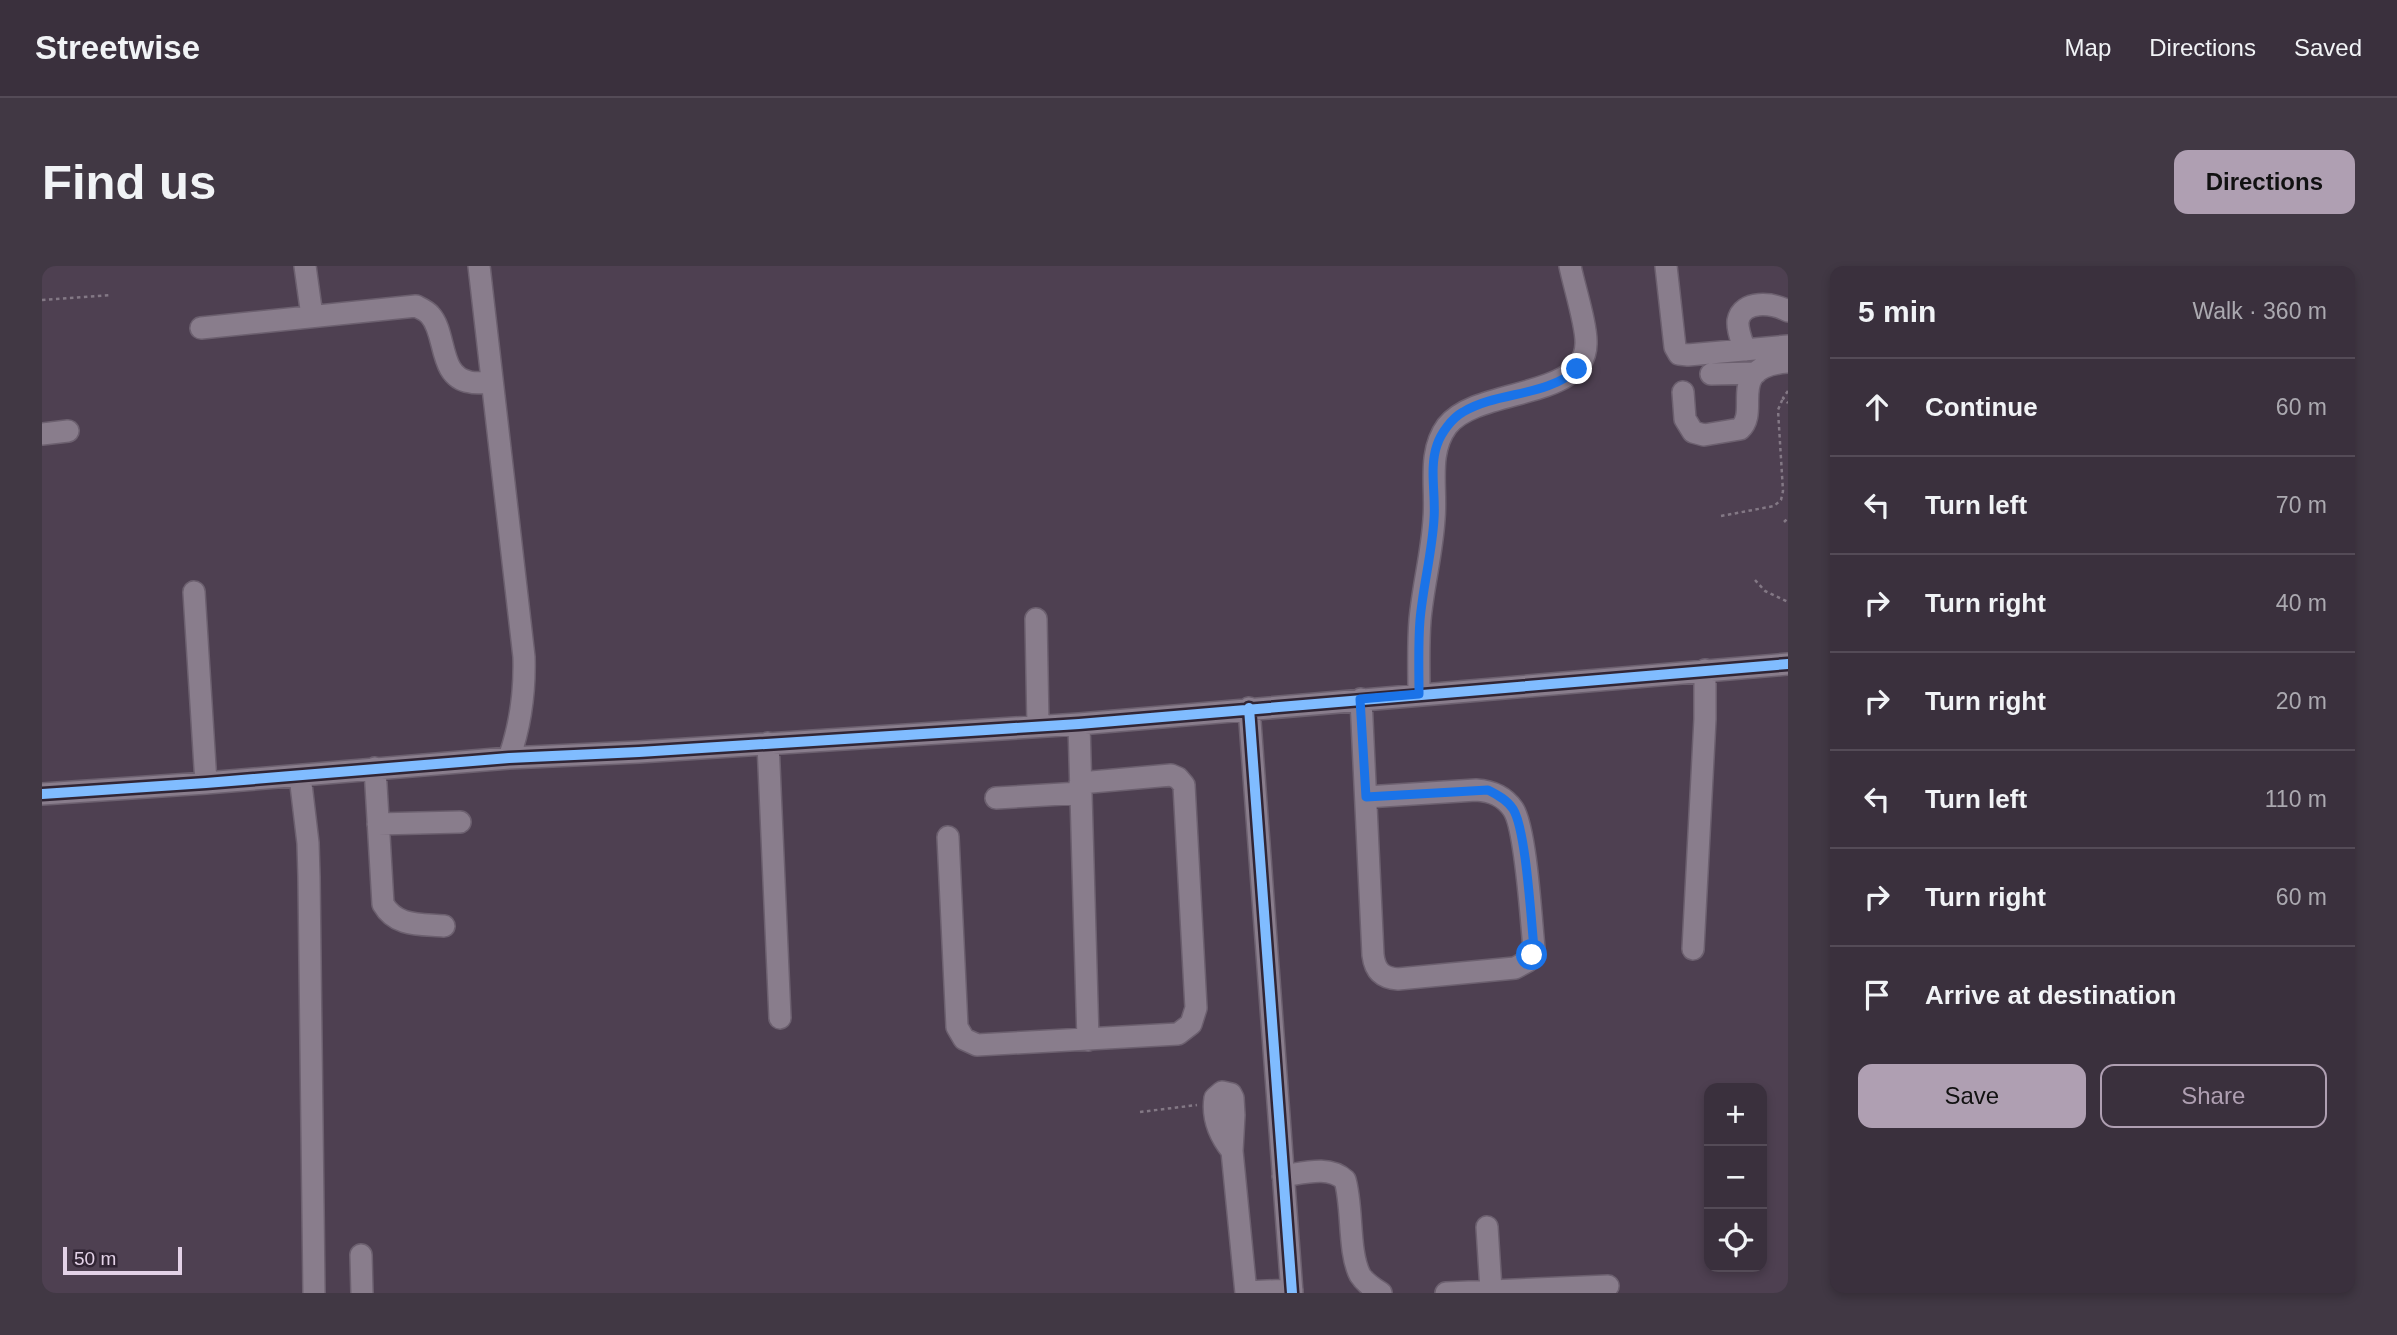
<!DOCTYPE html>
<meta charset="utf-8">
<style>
body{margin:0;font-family:Helvetica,sans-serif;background:#413844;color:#f1f3f6}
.controls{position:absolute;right:21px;bottom:21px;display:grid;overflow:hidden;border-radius:14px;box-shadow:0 4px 10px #0003}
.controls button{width:63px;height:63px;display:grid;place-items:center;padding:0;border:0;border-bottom:2px solid #544b57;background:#3a303d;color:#f1f3f6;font:35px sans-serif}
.scale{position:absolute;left:21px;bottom:18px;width:119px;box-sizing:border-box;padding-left:7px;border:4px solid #e3d2e7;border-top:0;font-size:19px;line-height:24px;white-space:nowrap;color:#e3d2e7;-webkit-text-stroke:5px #312534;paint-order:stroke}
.stop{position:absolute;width:21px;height:21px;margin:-16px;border:5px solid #1a73e8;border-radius:50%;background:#fff}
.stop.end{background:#1a73e8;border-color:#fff;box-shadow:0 2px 7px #0008}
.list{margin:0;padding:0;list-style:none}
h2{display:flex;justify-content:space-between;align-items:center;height:91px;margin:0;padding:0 28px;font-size:30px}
h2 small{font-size:23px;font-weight:400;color:#aba9b0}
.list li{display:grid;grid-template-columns:46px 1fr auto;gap:21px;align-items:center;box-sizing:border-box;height:98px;padding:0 28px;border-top:2px solid #544b57}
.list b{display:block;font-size:26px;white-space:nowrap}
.list em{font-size:23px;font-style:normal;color:#aba9b0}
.actions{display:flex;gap:14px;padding:21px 28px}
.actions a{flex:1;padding:16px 0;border:2px solid #af9fb2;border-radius:14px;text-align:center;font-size:24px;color:#af9fb2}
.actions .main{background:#af9fb2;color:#111}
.icon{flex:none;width:38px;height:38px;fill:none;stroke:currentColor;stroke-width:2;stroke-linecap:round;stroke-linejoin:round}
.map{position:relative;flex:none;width:1746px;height:1027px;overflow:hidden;border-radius:14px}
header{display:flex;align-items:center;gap:42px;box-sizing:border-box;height:98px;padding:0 35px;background:#3a303d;border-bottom:2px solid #544b57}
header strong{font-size:33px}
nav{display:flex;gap:38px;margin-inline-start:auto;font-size:24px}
.intro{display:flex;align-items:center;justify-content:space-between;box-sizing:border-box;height:168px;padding:0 42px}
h1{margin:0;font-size:49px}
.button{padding:18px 32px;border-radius:14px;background:#af9fb2;color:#111;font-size:24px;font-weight:700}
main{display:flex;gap:42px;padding:0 42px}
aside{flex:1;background:#3a303d;border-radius:14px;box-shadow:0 4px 10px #0003}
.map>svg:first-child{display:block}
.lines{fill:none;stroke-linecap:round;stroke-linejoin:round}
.minor-casing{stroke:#6c606f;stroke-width:24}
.path{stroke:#837885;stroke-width:2.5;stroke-dasharray:3.5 3.5;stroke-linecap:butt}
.minor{stroke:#897d8c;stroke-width:21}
.cycleway-casing{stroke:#312534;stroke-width:15}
.cycleway{stroke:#80bcff;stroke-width:10}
.route{stroke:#1a73e8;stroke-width:9}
</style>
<header>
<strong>Streetwise</strong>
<nav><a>Map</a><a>Directions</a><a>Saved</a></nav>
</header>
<div class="intro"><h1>Find us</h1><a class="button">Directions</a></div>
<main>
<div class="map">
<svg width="1746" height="1027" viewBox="0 0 1746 1027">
<rect width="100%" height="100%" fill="#4e4051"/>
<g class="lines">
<!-- minor casing -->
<g class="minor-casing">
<path id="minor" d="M 263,0 L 270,50
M 437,0 L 482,391 C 483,427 479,458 467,492
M 1624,0 L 1633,81 L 1637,88 L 1646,89 L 1746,80
M 159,62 L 374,40 C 378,42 385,45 388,49 C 405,67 396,111 428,116 C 435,118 443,116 450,116
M 1703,84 C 1700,75 1695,65 1696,55 C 1700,33 1731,37 1746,45
M 1669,108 L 1714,107
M 1641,126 L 1643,153 L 1651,166 L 1662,169 L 1698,163 C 1719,144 1682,101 1746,96
M 0,168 L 26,165
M 152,326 L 164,517
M 994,353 L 996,460
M 1377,428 C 1377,404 1376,378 1378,354 C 1381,320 1390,287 1392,253 C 1395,222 1385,187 1405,160 C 1435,121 1543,134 1544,78 C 1545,60 1532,20 1528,0
M 1319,433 L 1331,689 C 1333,705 1340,712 1356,713 L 1473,702 L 1486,695 L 1492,682 C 1489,654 1484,562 1471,543 C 1462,530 1450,525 1434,524 L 1324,531
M 1207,442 L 1250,1027
M 1037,458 L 1046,774
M 726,477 L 738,752
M 333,502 L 341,638 C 354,661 378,658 402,660
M 258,510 L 266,577 L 267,611 L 272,1027
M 0,528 L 164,517 L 467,492 L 597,486 L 1037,458 L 1746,398
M 954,532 L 1038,527
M 336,558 L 418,556
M 906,571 L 915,761 L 922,773 L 935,779 L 1136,768 L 1149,758 L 1154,742 L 1142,519 L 1136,512 L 1129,509 L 1038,517
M 1651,683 L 1663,453 L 1663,404
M 1190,885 C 1178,870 1170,852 1173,832 L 1180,826 L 1189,828 L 1191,832 L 1192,849 L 1190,885 L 1204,1027
M 1241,910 C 1262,907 1287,899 1303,914 C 1311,941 1306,986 1318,1009 C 1323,1017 1331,1022 1339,1027
M 1445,961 L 1449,1024
M 319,989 L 320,1027
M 1204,1026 L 1250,1024
M 1404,1027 L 1566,1020"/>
</g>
<!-- path -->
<path class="path" d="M 0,34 L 69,29
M 1746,125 L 1741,132 L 1746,137
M 1679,250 L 1732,240 L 1739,234 L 1741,225 L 1736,144 L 1741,132
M 1742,256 L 1746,252
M 1713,314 L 1723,325 L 1746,336
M 1098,846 L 1155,839"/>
<!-- minor -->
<use href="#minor" class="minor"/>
<!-- cycleway casing -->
<g class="cycleway-casing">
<path id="cycleway" d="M 1207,442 L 1250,1027
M 0,528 L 164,517 L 467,492 L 597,486 L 1037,458 L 1746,398"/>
</g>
<!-- cycleway -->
<use href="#cycleway" class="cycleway"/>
</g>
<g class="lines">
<!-- route -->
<path class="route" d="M 1490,689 L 1492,682 C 1489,654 1484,563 1471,543 C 1465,534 1456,529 1446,524 L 1324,531 L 1318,433 L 1377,428 C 1377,404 1376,378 1378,354 C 1381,320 1390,287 1392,253 C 1394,229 1387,202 1395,179 C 1399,167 1410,152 1421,146 C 1456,125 1505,131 1535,103"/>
</g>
</svg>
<div class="controls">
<button>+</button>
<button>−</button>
<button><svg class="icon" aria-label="locate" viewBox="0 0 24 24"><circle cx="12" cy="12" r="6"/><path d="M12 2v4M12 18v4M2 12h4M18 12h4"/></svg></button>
</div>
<div class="scale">50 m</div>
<div class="stop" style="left:1490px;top:689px"></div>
<div class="stop end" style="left:1535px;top:103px"></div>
</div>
<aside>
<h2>5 min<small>Walk · 360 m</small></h2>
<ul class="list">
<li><svg class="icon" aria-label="ahead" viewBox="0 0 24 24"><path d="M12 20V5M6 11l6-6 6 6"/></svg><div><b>Continue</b></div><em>60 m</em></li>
<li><svg class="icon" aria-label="left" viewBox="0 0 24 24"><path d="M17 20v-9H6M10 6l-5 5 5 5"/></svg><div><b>Turn left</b></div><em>70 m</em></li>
<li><svg class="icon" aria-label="right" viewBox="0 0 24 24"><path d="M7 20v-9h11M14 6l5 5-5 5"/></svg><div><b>Turn right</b></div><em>40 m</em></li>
<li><svg class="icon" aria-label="right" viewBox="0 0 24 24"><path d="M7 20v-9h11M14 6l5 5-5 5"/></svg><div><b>Turn right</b></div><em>20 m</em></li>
<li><svg class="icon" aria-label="left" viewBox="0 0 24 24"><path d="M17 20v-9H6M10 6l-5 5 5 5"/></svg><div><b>Turn left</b></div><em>110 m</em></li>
<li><svg class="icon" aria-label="right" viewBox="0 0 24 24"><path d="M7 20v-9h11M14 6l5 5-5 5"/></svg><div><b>Turn right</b></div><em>60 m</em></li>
<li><svg class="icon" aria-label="arrive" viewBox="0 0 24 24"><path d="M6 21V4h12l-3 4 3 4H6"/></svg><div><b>Arrive at destination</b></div></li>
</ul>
<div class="actions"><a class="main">Save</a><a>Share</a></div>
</aside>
</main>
